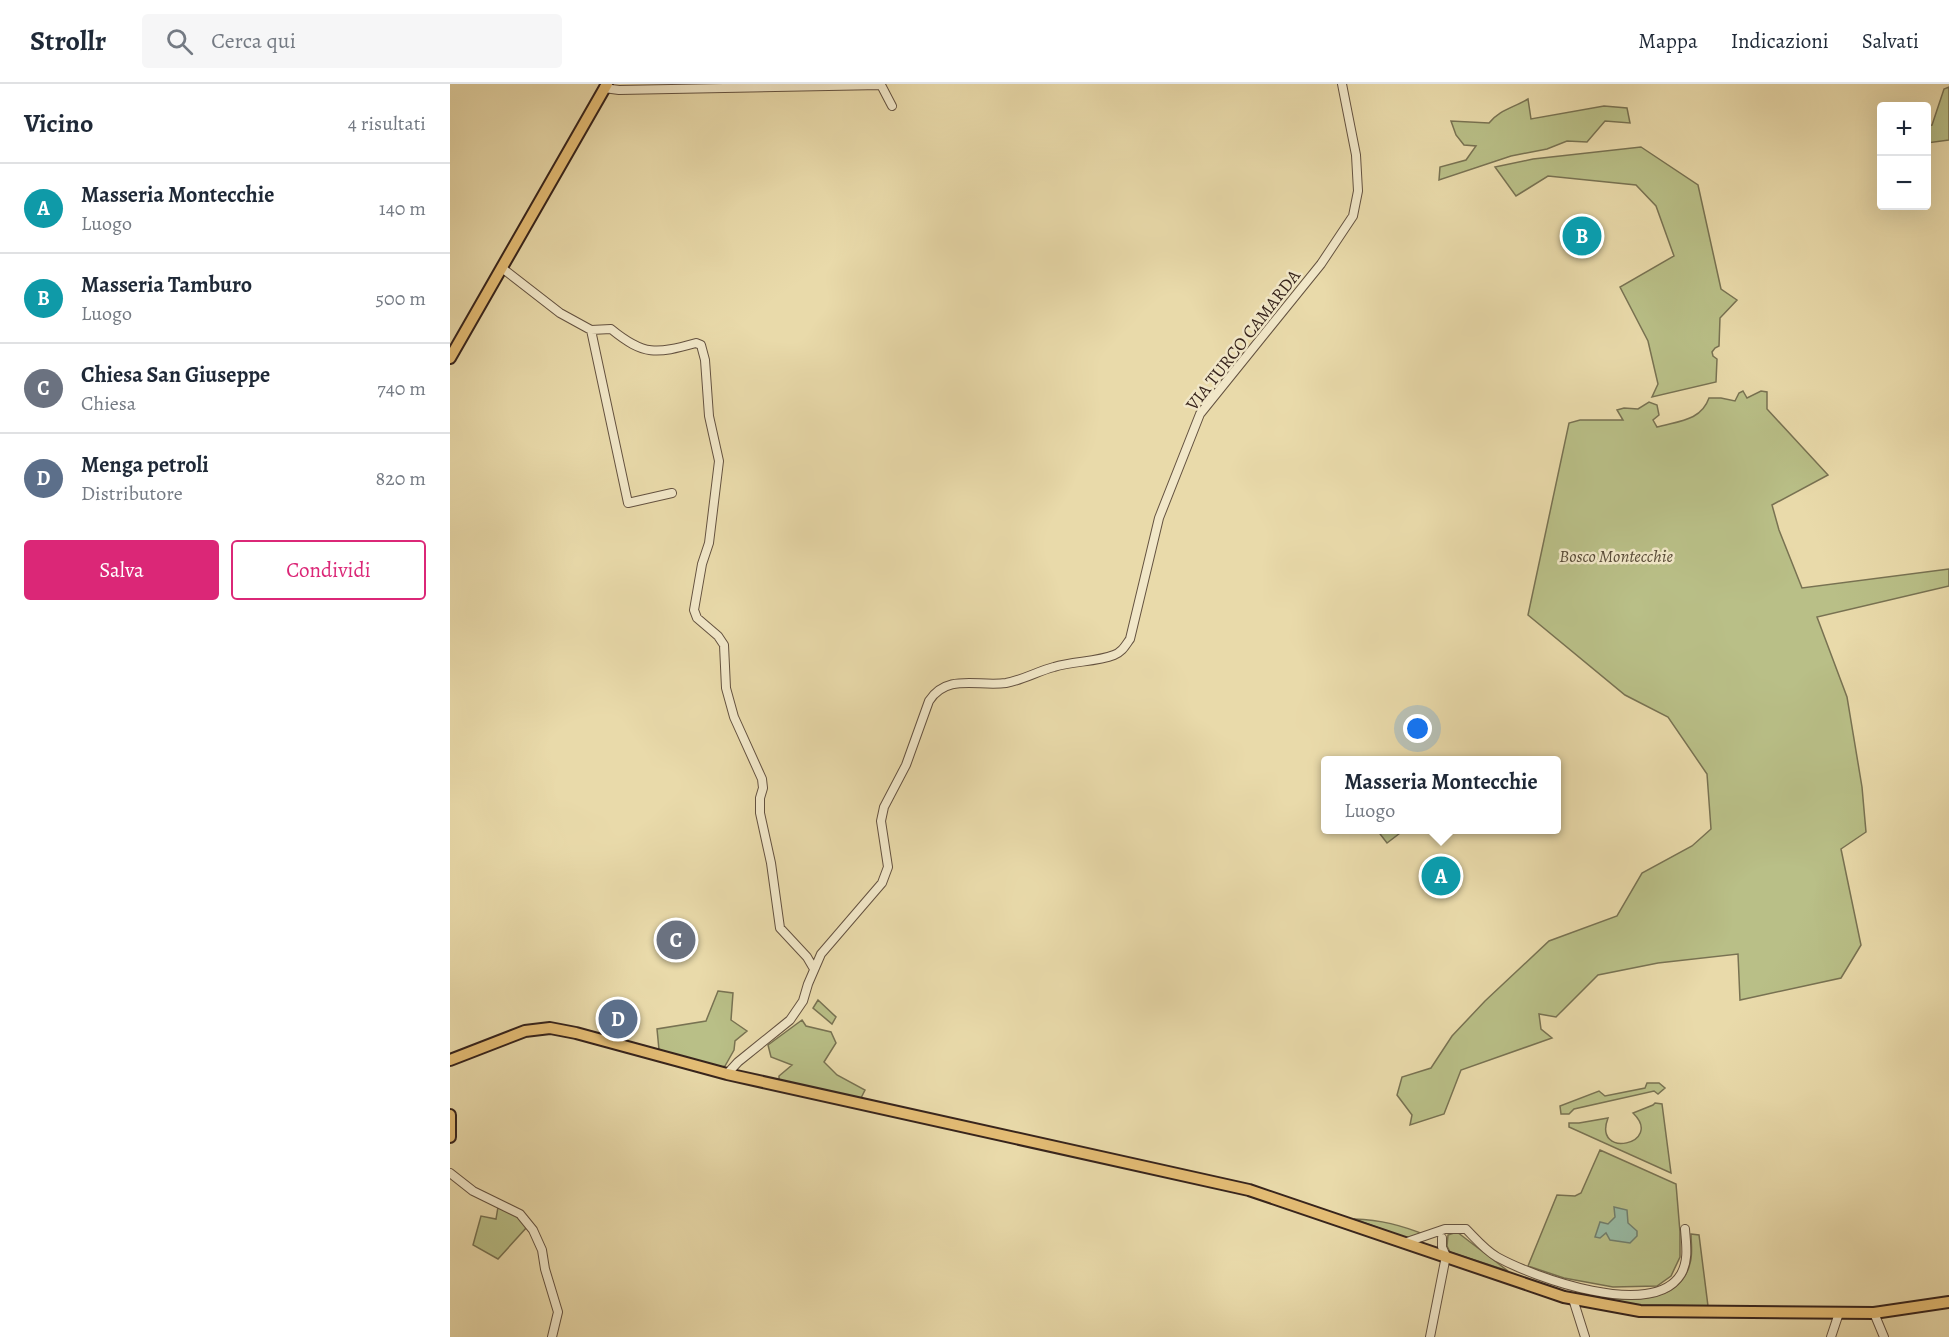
<!DOCTYPE html>
<html lang="it">
<meta charset="utf-8">
<style>
body{margin:0;font-family:Alegreya,serif;background:#f6f6f7;color:#1f2937}
.controls{position:absolute;right:18px;top:18px;display:grid;overflow:hidden;border-radius:6px;box-shadow:0 6px 24px #0002}
.controls button{width:54px;height:54px;display:grid;place-items:center;padding:0;border:0;border-bottom:2px solid #e0e1e3;background:#fff;color:#1f2937;font:30px sans-serif}
.you{position:absolute;left:968px;top:645px;width:21px;height:21px;margin:-15px;border:4px solid #fff;border-radius:50%;background:#1a73e8;box-shadow:0 0 0 9px #1a73e833}
.badge{display:grid;place-items:center;width:39px;height:39px;border-radius:50%;background:#db2777;color:#fff;font-size:20px;font-weight:700}
.pin{position:absolute;translate:-50% -50%;border:3px solid #fff;box-shadow:0 2px 6px #0006}
.popup{position:absolute;left:871px;top:672px;width:240px;height:78px;box-sizing:border-box;display:grid;place-content:center;border-radius:6px;background:#fff;filter:drop-shadow(0 2px 4px #0005);font-size:20px;white-space:nowrap;color:#747a83}
.popup b{font-size:22px;color:#1f2937}
.popup::after{content:'';position:absolute;left:50%;top:100%;margin-left:-12px;border:12px solid transparent;border-top-color:#fff}
.list{margin:0;padding:0;list-style:none}
h2{display:flex;justify-content:space-between;align-items:center;height:78px;margin:0;padding:0 24px;font-size:26px}
h2 small{font-size:20px;font-weight:400;color:#747a83}
.list li{display:grid;grid-template-columns:39px 1fr auto;gap:18px;align-items:center;box-sizing:border-box;height:90px;padding:0 24px;border-top:2px solid #e0e1e3}
.list b{display:block;font-size:22px;white-space:nowrap}
.list p{margin:0;font-size:20px;white-space:nowrap;color:#747a83}
.list em{font-size:20px;font-style:normal;color:#747a83}
.actions{display:flex;gap:12px;padding:18px 24px}
.actions a{flex:1;padding:14px 0;border:2px solid #db2777;border-radius:6px;text-align:center;font-size:21px;color:#db2777}
.actions .main{background:#db2777;color:#fff}
.icon{flex:none;width:33px;height:33px;fill:none;stroke:currentColor;stroke-width:2;stroke-linecap:round;stroke-linejoin:round}
.map{position:relative;flex:none;width:1499px;height:1253px;overflow:hidden}
header{display:flex;align-items:center;gap:36px;box-sizing:border-box;height:84px;padding:0 30px;background:#fff;border-bottom:2px solid #e0e1e3}
header strong{font-size:28px}
nav{display:flex;gap:33px;margin-inline-start:auto;font-size:21px}
.search{width:420px;height:54px;background:#f6f6f7;display:flex;align-items:center;gap:15px;box-sizing:border-box;padding:0 21px;border-radius:6px;color:#747a83;font-size:22px}
main{display:flex}
aside{flex:1;background:#fff}
.map>svg:first-child{display:block}
.green{fill:#b9bf87;stroke:#787252;stroke-width:1.5}
.water{fill:#98bba5;stroke:#717f6e;stroke-width:1.5}
.lines{fill:none;stroke-linecap:round;stroke-linejoin:round}
.minor-casing{stroke:#645240;stroke-width:10}
.major-casing{stroke:#37241c;stroke-width:14}
.minor{stroke:#f1e7c8;stroke-width:8}
.major{stroke:#e4bd75;stroke-width:10}
.labels{text-anchor:middle;stroke-width:5;stroke-linejoin:round;paint-order:stroke}
.street-label{font-size:18px;fill:#37241c;stroke:#f1e7c8}
.park-label{font-size:18px;font-style:italic;fill:#584b37;stroke:#f1e7c8}
</style>
<header>
<strong>Strollr</strong>
<div class="search"><svg class="icon" aria-label="search" viewBox="0 0 24 24"><circle cx="10" cy="10" r="6"/><path d="M15 15l6 6"/></svg>Cerca qui</div>
<nav><a>Mappa</a><a>Indicazioni</a><a>Salvati</a></nav>
</header>
<main>
<aside>
<h2>Vicino<small>4 risultati</small></h2>
<ul class="list">
<li><span class="badge" style="background:#0f9aa8">A</span><div><b>Masseria Montecchie</b><p>Luogo</p></div><em>140 m</em></li>
<li><span class="badge" style="background:#0f9aa8">B</span><div><b>Masseria Tamburo</b><p>Luogo</p></div><em>500 m</em></li>
<li><span class="badge" style="background:#6b7280">C</span><div><b>Chiesa San Giuseppe</b><p>Chiesa</p></div><em>740 m</em></li>
<li><span class="badge" style="background:#5c6f8a">D</span><div><b>Menga petroli</b><p>Distributore</p></div><em>820 m</em></li>
</ul>
<div class="actions"><a class="main">Salva</a><a>Condividi</a></div>
</aside>
<div class="map">
<svg width="1499" height="1253" viewBox="0 0 1499 1253">
<rect width="100%" height="100%" fill="#e9daaa"/>
<filter id="stains"><feTurbulence type="fractalNoise" baseFrequency=".00333" numOctaves="4"/><feColorMatrix values="0 0 0 0 .2 0 0 0 0 .09 0 0 0 0 .02 0 0 0 .5 -.17"/></filter>
<radialGradient id="worn" r=".72"><stop offset=".6" stop-color="#630" stop-opacity="0"/><stop offset="1" stop-color="#630" stop-opacity=".3"/></radialGradient>
<!-- green -->
<path class="green" d="M 1499,3 L 1499,56 L 1477,59 L 1477,42 L 1482,41 L 1494,5 Z
M 1078,15 L 1081,35 L 1154,22 L 1177,24 L 1180,39 L 1155,37 L 1137,58 L 1117,57 L 1097,65 L 1061,72 L 989,96 L 990,83 L 1016,76 L 1026,62 L 1014,61 L 1006,51 L 1001,37 L 1039,39 C 1049,26 1063,24 1078,15 Z
M 1191,63 L 1248,101 L 1271,205 L 1287,216 L 1270,234 L 1269,262 L 1265,264 L 1262,268 L 1263,272 L 1267,275 L 1266,298 L 1202,313 L 1208,300 L 1198,257 L 1170,203 L 1224,172 L 1206,122 L 1186,101 L 1098,92 L 1066,112 L 1045,83 L 1083,75 Z
M 1293,307 L 1297,314 L 1311,307 L 1317,308 L 1317,325 L 1378,391 L 1322,421 L 1329,446 L 1352,504 L 1499,485 L 1499,502 L 1367,533 L 1397,613 L 1412,703 L 1416,748 L 1391,765 L 1411,861 L 1391,894 L 1290,916 L 1288,870 L 1208,879 L 1148,891 L 1106,933 L 1089,930 L 1091,945 L 1102,954 L 1011,986 L 994,1030 L 960,1041 L 962,1031 L 947,1011 L 952,993 L 981,984 L 1002,952 L 1035,917 L 1099,857 L 1167,832 L 1192,789 L 1242,762 L 1261,745 L 1257,690 L 1218,633 L 1175,611 L 1078,531 L 1119,339 L 1130,336 L 1173,336 L 1167,326 L 1174,324 L 1188,325 L 1199,318 L 1207,321 L 1209,331 L 1203,336 L 1207,343 C 1228,337 1251,337 1259,314 L 1271,314 L 1285,317 L 1289,309 Z
M 927,746 L 954,746 L 937,759 Z
M 268,907 L 283,909 L 281,936 L 297,947 L 285,957 L 284,966 L 275,982 L 270,984 L 209,966 L 207,945 L 256,937 Z
M 368,916 L 386,933 L 382,940 L 363,924 Z
M 352,936 L 356,942 L 381,948 L 386,959 L 374,978 L 387,991 L 415,1006 L 411,1014 L 329,997 L 329,992 L 342,981 L 321,973 L 318,961 Z
M 1197,999 L 1209,999 L 1215,1004 L 1208,1010 L 1204,1007 L 1124,1025 L 1119,1030 L 1111,1030 L 1110,1022 L 1149,1007 L 1155,1012 L 1195,1004 Z
M 1205,1019 L 1212,1020 L 1221,1089 L 1119,1043 L 1119,1039 L 1129,1039 L 1158,1034 C 1142,1076 1215,1060 1183,1029 L 1203,1021 Z
M 1150,1066 L 1226,1100 L 1230,1148 L 1230,1173 L 1221,1192 L 1207,1202 L 1163,1203 L 1114,1194 L 1078,1182 L 1107,1111 L 1125,1112 L 1131,1109 Z
M 48,1123 L 64,1129 L 77,1143 L 48,1175 L 23,1161 L 31,1132 L 46,1135 Z
M 904,1135 C 932,1136 950,1141 976,1151 L 959,1155 Z
M 1007,1148 L 1058,1187 L 1000,1168 L 997,1162 L 998,1151 Z
M 1241,1150 L 1249,1151 L 1258,1222 L 1183,1221 L 1138,1212 C 1172,1216 1230,1223 1240,1179 C 1243,1170 1241,1160 1241,1150 Z"/>
<!-- water -->
<path class="water" d="M 1164,1123 L 1177,1126 L 1178,1139 L 1187,1147 L 1187,1152 L 1180,1159 L 1160,1156 L 1156,1149 L 1150,1154 L 1145,1153 L 1150,1138 L 1158,1140 L 1165,1133 Z"/>
<g class="lines">
<!-- minor casing -->
<g class="minor-casing">
<path id="minor" d="M 154,4 L 169,6 L 431,1 L 442,22
M 52,184 L 110,229 L 141,246 L 161,245 C 194,272 206,270 246,259 L 251,261 L 255,276 L 259,332 L 269,377 L 259,459 L 252,480 L 244,526 L 247,534 L 268,552 L 274,561 L 276,604 L 284,633 L 312,695 L 313,704 L 310,714 L 310,729 L 321,779 L 330,844 L 357,873 L 364,885
M 141,246 L 178,419 L 222,409
M 277,990 L 288,978 L 340,936 L 353,917 L 358,900 L 371,870 L 432,799 L 438,783 L 431,737 L 434,723 L 456,681 L 479,617 C 497,589 528,603 556,599 C 573,596 588,587 604,583 C 623,577 646,578 664,571 C 672,568 675,562 680,555 L 709,434 L 750,330 L 871,180 L 903,132 L 908,107 L 906,71 L 892,0
M 0,1089 L 23,1107 L 70,1130 L 83,1146 L 92,1166 L 95,1185 L 108,1228 L 102,1253
M 954,1159 L 995,1145 L 1016,1145 C 1025,1154 1035,1166 1047,1173 C 1083,1193 1203,1237 1231,1190 C 1239,1176 1236,1160 1235,1145
M 1123,1215 L 1135,1253
M 1424,1229 L 1434,1253
M 980,1253 L 996,1172 L 992,1163 L 992,1154
M 1381,1253 L 1389,1229"/>
</g>
<!-- major casing -->
<g class="major-casing">
<path id="major" d="M 0,274 L 157,0
M 0,976 L 75,947 L 100,944 L 126,949 L 277,990 L 799,1106 L 1114,1213 L 1190,1227 L 1424,1229 L 1499,1218
M 0,1031 L 0,1053"/>
</g>
<!-- minor -->
<use href="#minor" class="minor"/>
<!-- major -->
<use href="#major" class="major"/>
</g>
<g class="labels">
<!-- street labels -->
<g class="street-label">
<text transform="translate(793 256) rotate(-52)" y="6">VIA TURCO CAMARDA</text>
</g>
<!-- park labels -->
<g class="park-label">
<text x="1166" y="478">Bosco Montecchie</text>
</g>
</g>
<rect width="100%" height="100%" filter="url(#stains)"/>
<rect width="100%" height="100%" fill="url(#worn)"/>
</svg>
<div class="controls">
<button>+</button>
<button>−</button>
</div>
<div class="you"></div>
<div class="pin badge" style="left:991px;top:792px;background:#0f9aa8">A</div>
<div class="popup"><b>Masseria Montecchie</b>Luogo</div>
<div class="pin badge" style="left:1132px;top:152px;background:#0f9aa8">B</div>
<div class="pin badge" style="left:226px;top:856px;background:#6b7280">C</div>
<div class="pin badge" style="left:168px;top:935px;background:#5c6f8a">D</div>
</div>
</main>
